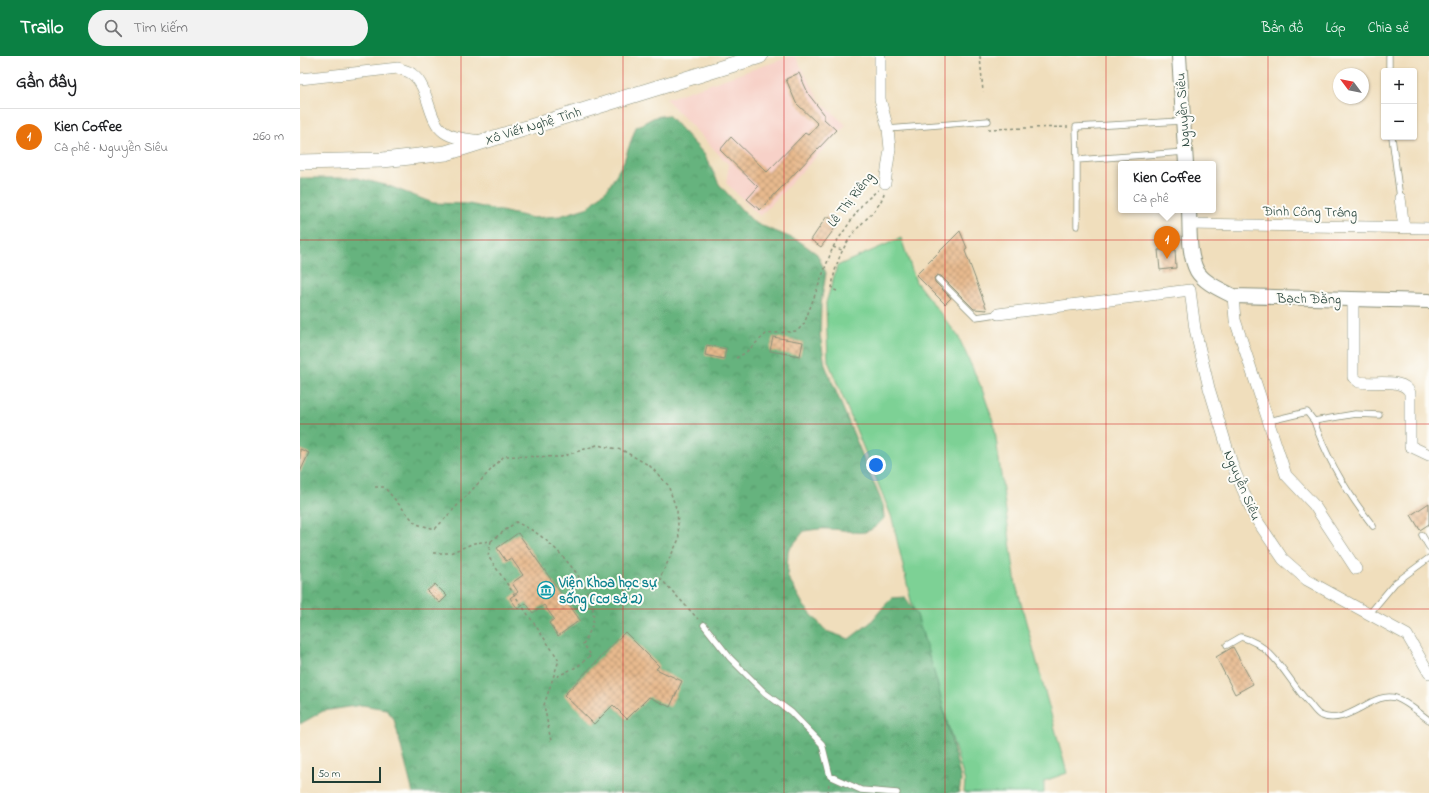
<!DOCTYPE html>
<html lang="vi">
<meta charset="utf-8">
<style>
body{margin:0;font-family:"Indie Flower",sans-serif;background:#f2f2f2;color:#202124}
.controls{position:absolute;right:12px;top:12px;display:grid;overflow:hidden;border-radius:4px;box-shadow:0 1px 3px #0004}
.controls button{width:36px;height:36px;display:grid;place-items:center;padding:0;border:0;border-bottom:1px solid #e0e0e0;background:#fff;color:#202124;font:20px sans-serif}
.compass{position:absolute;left:1033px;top:12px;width:36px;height:36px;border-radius:50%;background:#fff;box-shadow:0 1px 3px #0004;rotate:302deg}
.scale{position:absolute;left:12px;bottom:10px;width:69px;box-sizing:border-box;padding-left:4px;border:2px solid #1f3d34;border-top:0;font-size:11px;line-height:14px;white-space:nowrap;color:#1f3d34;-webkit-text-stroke:3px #fdfcf7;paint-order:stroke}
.you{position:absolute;left:576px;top:409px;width:14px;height:14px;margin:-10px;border:3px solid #fff;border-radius:50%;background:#1a73e8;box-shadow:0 0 0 6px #1a73e833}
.badge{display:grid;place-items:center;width:26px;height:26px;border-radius:50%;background:#0b8043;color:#fff;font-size:13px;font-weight:700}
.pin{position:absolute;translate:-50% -33px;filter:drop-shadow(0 1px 2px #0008)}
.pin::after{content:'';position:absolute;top:21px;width:14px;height:12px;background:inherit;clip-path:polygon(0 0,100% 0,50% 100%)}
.popup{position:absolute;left:818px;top:105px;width:98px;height:52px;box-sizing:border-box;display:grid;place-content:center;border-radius:4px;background:#fff;filter:drop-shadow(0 1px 3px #0005);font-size:13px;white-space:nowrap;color:#757577}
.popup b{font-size:15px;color:#202124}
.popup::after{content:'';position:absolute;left:50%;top:100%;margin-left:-8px;border:8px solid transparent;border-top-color:#fff}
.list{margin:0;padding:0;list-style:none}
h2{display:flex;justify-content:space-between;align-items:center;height:52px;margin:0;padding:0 16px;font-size:17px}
h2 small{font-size:13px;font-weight:400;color:#757577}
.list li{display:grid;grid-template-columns:26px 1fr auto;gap:12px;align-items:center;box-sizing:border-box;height:56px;padding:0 16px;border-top:1px solid #e0e0e0}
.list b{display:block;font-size:15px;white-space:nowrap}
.list p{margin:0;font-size:13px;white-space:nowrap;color:#757577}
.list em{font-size:13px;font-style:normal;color:#757577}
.icon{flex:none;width:22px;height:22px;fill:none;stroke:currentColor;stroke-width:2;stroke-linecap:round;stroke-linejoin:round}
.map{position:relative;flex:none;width:1129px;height:737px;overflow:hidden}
header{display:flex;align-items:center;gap:24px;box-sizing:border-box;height:56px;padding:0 20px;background:#0b8043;color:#fff}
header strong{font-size:19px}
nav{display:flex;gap:22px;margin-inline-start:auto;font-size:14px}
.search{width:280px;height:36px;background:#f2f2f2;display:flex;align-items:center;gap:10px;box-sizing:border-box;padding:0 14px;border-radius:22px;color:#757577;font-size:15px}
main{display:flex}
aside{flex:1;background:#fff}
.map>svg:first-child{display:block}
.built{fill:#f7d1c8}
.green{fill:#7dd195;stroke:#4e8764}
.forest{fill:url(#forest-crowns);stroke:#427859}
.building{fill:url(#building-cross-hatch)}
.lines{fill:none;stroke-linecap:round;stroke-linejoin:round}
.service-casing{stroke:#888e78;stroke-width:7}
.minor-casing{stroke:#888e78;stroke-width:12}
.tertiary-casing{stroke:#888e78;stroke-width:16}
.secondary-casing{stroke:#888e78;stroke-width:16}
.path{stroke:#888e78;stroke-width:1.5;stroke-dasharray:3 3;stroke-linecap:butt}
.service{stroke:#fff;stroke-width:5.5}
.minor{stroke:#fff;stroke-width:11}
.tertiary{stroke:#fff;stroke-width:14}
.secondary{stroke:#fff;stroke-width:15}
.grid{fill:none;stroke:#d62828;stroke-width:1;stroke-opacity:0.55}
.labels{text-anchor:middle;stroke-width:4;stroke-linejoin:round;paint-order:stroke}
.street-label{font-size:14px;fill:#1f3d34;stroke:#fdfcf7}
.culture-label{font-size:14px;font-weight:bold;fill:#0d838f;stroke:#fdfcf7;text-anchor:start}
</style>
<header>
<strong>Trailo</strong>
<div class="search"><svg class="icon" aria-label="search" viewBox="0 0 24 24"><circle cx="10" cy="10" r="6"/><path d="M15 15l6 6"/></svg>Tìm kiếm</div>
<nav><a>Bản đồ</a><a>Lớp</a><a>Chia sẻ</a></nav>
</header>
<main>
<aside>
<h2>Gần đây<small></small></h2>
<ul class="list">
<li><span class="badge" style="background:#e8710a">1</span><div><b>Kien Coffee</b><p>Cà phê · Nguyễn Siêu</p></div><em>260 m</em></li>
</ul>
</aside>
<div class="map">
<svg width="1129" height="737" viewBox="0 0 1129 737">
<defs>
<pattern id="forest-crowns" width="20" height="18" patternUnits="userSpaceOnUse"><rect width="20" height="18" fill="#66b37e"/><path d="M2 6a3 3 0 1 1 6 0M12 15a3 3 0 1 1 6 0" fill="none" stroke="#539368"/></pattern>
<pattern id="building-cross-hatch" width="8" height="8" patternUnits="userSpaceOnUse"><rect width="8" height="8" fill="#e8ba8e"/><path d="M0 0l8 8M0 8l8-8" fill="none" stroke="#bb9875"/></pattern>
</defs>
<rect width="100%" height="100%" fill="#fdfcf7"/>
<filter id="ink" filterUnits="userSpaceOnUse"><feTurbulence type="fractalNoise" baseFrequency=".025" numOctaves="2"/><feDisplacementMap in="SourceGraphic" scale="8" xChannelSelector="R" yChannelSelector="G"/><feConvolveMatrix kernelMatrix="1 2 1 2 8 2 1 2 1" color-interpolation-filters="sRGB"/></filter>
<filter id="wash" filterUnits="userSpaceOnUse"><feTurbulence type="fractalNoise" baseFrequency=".012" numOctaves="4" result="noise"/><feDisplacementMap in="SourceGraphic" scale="16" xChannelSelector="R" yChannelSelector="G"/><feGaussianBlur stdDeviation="0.9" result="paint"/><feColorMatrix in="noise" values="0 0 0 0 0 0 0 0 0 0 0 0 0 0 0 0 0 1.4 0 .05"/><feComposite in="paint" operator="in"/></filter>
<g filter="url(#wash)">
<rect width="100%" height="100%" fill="#f0debc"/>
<!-- built -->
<path class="built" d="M 492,0 L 495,0 L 520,45 L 546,69 L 460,160 L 426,127 L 429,109 L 366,43 Z"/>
<!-- green -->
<path class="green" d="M 601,182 L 616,226 L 658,280 L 682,333 L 694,368 L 716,529 L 767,717 L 744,725 L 744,737 L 664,737 L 665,726 L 611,545 L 592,462 L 528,305 L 526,247 L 537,210 Z"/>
<!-- forest -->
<path class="forest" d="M 368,59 L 404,98 L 419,128 L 441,153 L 455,167 L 499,185 L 517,198 L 526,217 L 521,247 L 520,279 L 525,309 L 583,449 L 584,462 C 564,486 555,473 529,473 C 521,472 512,474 504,475 L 488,495 L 487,520 L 504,550 L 526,575 L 549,583 L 570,567 L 591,542 L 605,541 L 617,559 L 637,626 L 661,724 L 659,737 L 113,737 L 94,663 L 86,653 L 62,649 L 23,655 L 0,668 L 0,122 L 57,122 L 89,130 L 133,147 L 169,148 L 233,162 L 260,160 L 289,151 L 309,131 L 324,105 L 336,71 L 355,61 Z"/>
<g id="blocks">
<!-- building -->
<path class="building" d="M 499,17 L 509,39 L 524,58 L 524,63 L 536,74 L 460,154 L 447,143 L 458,131 L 420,94 L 431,81 L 467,116 L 505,77 L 508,79 L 518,68 L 496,47 L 486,23 Z
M 527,160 L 538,168 L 521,191 L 511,184 Z
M 660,175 L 667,192 L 665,195 L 687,254 L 674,253 L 641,220 L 637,219 L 634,222 L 635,226 L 651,242 L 645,248 L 616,219 Z
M 875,193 L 876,212 L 860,214 L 858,194 Z
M 473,281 L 503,286 L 500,300 L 470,295 Z
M 407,289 L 426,293 L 424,303 L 405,299 Z
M 0,393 L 9,397 L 0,416 Z
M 1129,447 L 1129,468 L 1120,474 L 1111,459 Z
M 218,477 L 280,564 L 258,580 L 249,567 L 254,563 L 244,549 L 233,557 L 226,547 L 218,553 L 210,542 L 218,536 L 212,527 L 223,519 L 211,502 L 206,505 L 197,492 Z
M 135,528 L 147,540 L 140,547 L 127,535 Z
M 325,576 L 359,610 L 356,613 L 382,625 L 370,651 L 349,641 L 327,663 L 313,649 L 294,668 L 264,639 Z
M 933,591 L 953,628 L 935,638 L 916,601 Z"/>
</g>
</g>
<g filter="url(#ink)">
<use href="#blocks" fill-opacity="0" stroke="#888e78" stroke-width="1"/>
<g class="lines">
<!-- service casing -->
<g class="service-casing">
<path id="service" d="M 1089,0 L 1089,15
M 882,65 L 776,71 L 777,104 L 885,96
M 588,73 L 688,65
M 1092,81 L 1100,142
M 777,104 L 777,170
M 638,223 L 676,261 L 698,258
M 969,365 L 1007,356 L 1014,365 L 1055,358 L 1079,359
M 1014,365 C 1027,404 1048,438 1073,470
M 1122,479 L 1129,491
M 1070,557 L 1095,527 L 1129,502
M 404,569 L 430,602 L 465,637 L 491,656 L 522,688 L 530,720 L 561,734 L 597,737
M 927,589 L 941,581 C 975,590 986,622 1008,646 C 1011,649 1016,657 1020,659 C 1047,672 1073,634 1096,642 C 1107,646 1119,657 1129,664"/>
</g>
<!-- minor casing -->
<g class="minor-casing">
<path id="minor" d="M 580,0 L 580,43 L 588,73 L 590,93 L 585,127
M 0,23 L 98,12 C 102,14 109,15 112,18 C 130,31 127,64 144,76 C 154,83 168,83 180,85
M 1100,142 L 1104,172
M 890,168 L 1129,172
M 890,234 L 895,273 L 909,332 L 933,411 L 954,460 L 983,503 L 1007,524 L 1107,579 L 1129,617
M 933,240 L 935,264 L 986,419 L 1014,449 L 1056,513
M 1053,243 L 1053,321 L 1059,326 C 1073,329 1104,321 1110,337 L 1110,390 L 1129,399
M 698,258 L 890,234"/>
</g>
<!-- tertiary casing -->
<g class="tertiary-casing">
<path id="tertiary" d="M 879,0 L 886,108
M 889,154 C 890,173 888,198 897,215 C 904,227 922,234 933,240 L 1129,245"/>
</g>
<!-- secondary casing -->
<g class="secondary-casing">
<path id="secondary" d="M 0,106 L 83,104 L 146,97 L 460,0"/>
</g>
<!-- path -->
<path class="path" d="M 680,0 L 683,36
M 688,73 L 768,71
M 533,191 L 542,194
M 537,235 L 532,233 C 534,210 542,191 556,174 C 565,163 581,151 584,137
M 436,302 L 445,297 L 466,278 L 497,275 L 504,268 L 533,191 L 563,147 L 578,134
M 75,431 L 84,431 L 116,468 L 135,473 L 204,400 L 261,401 L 297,389 L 322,394 L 350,410 L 368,429 L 377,455 L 379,483 L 360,522 L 398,563
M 191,485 L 188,500 L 259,604 L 244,649 L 251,685
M 133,497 L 150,497 L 174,487 L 191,485 L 216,466 C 223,470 231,473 238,478 C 261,495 298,535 293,566 C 292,573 286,582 283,588 L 291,599 L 278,610 L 254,622
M 528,737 L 529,727"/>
<!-- service -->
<use href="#service" class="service"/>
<!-- minor -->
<use href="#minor" class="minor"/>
<!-- tertiary -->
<use href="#tertiary" class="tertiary"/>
<!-- secondary -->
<use href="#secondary" class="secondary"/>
</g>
</g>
<!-- grid -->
<path class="grid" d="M 161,0 L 161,737M 323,0 L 323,737M 484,0 L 484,737M 645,0 L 645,737M 806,0 L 806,737M 968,0 L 968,737M 0,184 L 1129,184M 0,368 L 1129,368M 0,553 L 1129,553"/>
<!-- icons -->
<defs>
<g id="museum-ring" transform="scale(0.9)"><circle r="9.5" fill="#fdfcf7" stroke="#0f9aa8" stroke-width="1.5"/><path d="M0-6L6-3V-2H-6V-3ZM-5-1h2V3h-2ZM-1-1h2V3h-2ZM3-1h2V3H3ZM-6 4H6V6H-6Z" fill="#0f9aa8"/></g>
</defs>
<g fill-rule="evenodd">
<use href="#museum-ring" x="246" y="534"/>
</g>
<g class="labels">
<!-- street labels -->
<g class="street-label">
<text transform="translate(882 54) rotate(-94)" y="5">Nguyễn Siêu</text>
<text transform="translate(233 69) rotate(-17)" y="5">Xô Viết Nghệ Tỉnh</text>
<text transform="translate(550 143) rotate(-52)" y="5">Lê Thị Riêng</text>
<text transform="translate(1010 155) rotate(1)" y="5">Đinh Công Tráng</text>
<text transform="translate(1009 242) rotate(1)" y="5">Bạch Đằng</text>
<text transform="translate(943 429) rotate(67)" y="5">Nguyễn Siêu</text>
</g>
<!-- culture labels -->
<g class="culture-label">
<text x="259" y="531">Viện Khoa học sự<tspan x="259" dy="16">sống (cơ sở 2)</tspan></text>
</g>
</g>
</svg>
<div class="controls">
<button>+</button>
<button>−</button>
</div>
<svg class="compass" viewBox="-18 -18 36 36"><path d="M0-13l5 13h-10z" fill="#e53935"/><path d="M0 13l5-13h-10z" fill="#757577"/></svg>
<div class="scale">50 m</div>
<div class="you"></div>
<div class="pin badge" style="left:867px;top:203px;background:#e8710a">1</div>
<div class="popup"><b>Kien Coffee</b>Cà phê</div>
</div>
</main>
